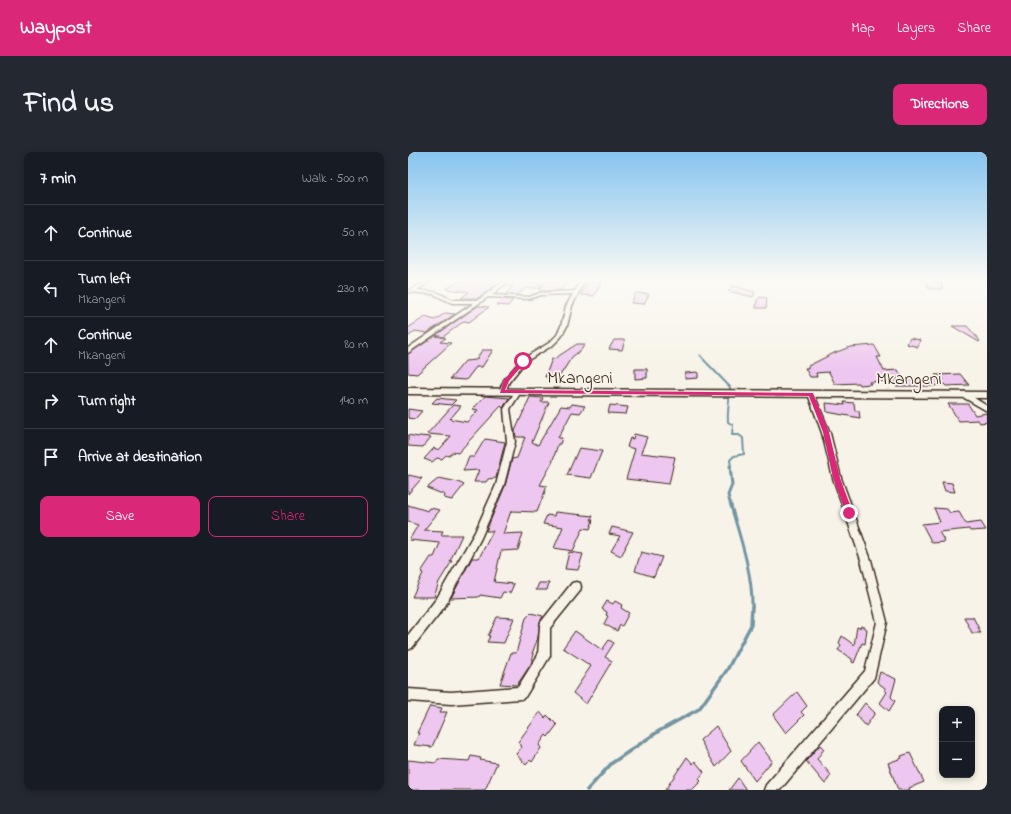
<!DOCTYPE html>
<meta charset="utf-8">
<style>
body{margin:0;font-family:"Indie Flower",sans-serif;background:#242831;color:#f1f3f6}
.controls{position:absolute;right:12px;bottom:12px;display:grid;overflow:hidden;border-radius:8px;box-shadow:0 2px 6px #0003}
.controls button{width:36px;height:36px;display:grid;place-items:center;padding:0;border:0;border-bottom:1px solid #363941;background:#171b24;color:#f1f3f6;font:20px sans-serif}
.stop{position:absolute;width:12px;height:12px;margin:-9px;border:3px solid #db2777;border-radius:50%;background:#fff}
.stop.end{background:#db2777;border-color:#fff;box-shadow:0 1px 4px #0008}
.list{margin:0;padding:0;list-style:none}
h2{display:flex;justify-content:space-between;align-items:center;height:52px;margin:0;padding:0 16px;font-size:17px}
h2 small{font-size:13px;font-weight:400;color:#9ea1a6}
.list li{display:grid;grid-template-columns:26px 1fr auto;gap:12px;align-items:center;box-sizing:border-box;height:56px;padding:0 16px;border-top:1px solid #363941}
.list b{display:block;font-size:15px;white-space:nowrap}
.list p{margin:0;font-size:13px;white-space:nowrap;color:#9ea1a6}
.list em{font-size:13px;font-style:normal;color:#9ea1a6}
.actions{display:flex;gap:8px;padding:12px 16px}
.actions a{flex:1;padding:9px 0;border:1px solid #db2777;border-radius:8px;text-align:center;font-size:14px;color:#db2777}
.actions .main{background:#db2777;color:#fff}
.icon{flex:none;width:22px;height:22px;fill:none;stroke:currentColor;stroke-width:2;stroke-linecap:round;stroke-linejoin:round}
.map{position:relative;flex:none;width:579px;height:638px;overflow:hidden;border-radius:8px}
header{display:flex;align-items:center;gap:24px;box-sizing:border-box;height:56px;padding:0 20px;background:#db2777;color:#fff}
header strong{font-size:19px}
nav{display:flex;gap:22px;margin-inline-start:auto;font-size:14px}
.intro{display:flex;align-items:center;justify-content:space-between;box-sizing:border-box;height:96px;padding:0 24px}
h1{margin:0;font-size:28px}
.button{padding:10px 18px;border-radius:8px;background:#db2777;color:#fff;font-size:14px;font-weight:700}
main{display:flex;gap:24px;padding:0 24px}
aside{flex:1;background:#171b24;border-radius:8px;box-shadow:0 2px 6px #0003}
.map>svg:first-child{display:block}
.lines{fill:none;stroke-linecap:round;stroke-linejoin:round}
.stream-far3{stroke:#7295a2;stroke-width:1.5}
.stream-far2{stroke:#7295a2;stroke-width:2}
.stream-far1{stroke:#7295a2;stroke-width:3}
.stream{stroke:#7295a2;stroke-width:3.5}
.building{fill:#eec7f0;stroke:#3b2a1e}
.minor-casing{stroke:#3b2a1e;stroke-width:3}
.tertiary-casing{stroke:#3b2a1e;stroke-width:3}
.minor{fill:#f7f3e8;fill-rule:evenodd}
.tertiary{fill:#f7f3e8;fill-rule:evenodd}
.route{fill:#db2777}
.labels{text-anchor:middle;stroke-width:3.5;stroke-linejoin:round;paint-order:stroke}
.street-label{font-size:18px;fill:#3b2a1e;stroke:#f7f3e8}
</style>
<header>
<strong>Waypost</strong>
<nav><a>Map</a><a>Layers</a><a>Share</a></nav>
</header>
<div class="intro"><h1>Find us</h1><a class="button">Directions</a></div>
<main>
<aside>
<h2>7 min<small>Walk · 500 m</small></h2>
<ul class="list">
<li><svg class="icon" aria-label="ahead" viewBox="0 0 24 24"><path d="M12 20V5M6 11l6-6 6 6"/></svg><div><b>Continue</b></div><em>50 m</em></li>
<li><svg class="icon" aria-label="left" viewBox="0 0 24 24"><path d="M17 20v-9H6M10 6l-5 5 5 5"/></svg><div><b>Turn left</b><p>Mkangeni</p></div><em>230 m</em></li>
<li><svg class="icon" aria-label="ahead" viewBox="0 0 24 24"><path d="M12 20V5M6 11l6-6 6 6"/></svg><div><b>Continue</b><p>Mkangeni</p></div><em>80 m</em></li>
<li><svg class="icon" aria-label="right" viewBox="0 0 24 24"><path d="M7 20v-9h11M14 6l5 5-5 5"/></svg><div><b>Turn right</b></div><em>140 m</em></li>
<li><svg class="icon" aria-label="arrive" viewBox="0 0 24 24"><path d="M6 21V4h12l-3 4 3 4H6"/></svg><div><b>Arrive at destination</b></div></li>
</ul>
<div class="actions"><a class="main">Save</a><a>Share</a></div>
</aside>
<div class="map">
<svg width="579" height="638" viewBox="0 0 579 638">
<rect width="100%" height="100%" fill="#f7f3e8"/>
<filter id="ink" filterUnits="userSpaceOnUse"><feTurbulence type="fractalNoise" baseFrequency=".025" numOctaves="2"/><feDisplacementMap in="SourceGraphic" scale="8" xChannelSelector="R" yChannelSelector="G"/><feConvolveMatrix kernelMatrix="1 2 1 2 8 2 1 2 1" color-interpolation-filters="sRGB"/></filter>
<g filter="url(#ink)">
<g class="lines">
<!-- stream-far3 -->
<path class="stream-far3" d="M 292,203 L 297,209"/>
<!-- stream-far2 -->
<path class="stream-far2" d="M 296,208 L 322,235 C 322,247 319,258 320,270 L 325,273 L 324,283 L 331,283 L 335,286 L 336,302 L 326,304 L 322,308 L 323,315"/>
<!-- stream-far1 -->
<path class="stream-far1" d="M 322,314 L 324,333 L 320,343 C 329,377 345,419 344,455"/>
<!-- stream -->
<path class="stream" d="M 179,638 L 204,611 L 251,579 L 291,557 L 319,518 L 343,473 L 344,454"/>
</g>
<!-- building -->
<path class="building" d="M 53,128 L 95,128 L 70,146 L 53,146 L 61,140 L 38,137 Z
M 102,128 L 133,131 L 133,136 L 136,130 L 149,128 L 160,128 L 154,138 L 131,139 L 133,136 L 117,136 L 110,143 L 98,142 L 105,134 L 96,134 Z
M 517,128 L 533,130 L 534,137 L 521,137 Z
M 192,129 L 193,130 L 186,144 L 173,143 L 179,130 Z
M 326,134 L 347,140 L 345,145 L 320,139 Z
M 228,141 L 241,142 L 236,152 L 223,151 Z
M 352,145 L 359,146 L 358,156 L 348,156 L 349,148 Z
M 94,147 L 105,148 L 100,154 L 88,153 Z
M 70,154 L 81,155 L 61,170 L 56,169 L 35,185 L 28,183 Z
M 37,161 L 47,162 L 19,181 L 7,179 L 0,185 L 0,176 L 17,165 L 27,168 Z
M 544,174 L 559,174 L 572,189 L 571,190 Z
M 27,184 L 38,186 L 32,190 L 43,191 L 9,222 L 0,221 L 0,202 Z
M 502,186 L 512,188 L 510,195 L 499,192 Z
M 206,188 L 217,188 L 214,198 L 201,197 Z
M 169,192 L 177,192 L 173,198 L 164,205 L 151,225 L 137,225 L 144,207 L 146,207 Z
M 466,193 L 473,205 L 469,205 L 476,219 L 490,218 L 493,223 L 488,227 L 536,227 L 527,223 L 552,222 L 561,233 L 538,234 L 536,232 L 524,234 L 488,234 L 485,229 L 479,229 L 461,230 L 463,232 L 452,233 L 451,231 L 427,232 L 421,220 L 408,221 L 409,225 L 402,225 L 397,216 L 400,216 L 400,214 L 426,201 L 442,195 Z
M 74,198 L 85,198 L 74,215 L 68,215 L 58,228 L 42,227 L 57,209 L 68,208 Z
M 227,217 L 239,217 L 239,226 L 227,227 Z
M 290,220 L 290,226 L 277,227 L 277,221 Z
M 77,244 L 101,246 L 95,256 L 93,254 L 50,301 L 45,300 L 40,304 L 38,303 L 34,307 L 29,306 L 24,310 L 16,307 L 26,296 L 31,298 L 43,284 L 19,282 L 45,253 L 53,254 L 42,267 L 59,270 L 70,258 L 65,257 Z
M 122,245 L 135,246 L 133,250 L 141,250 L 124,290 L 130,293 L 153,254 L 162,255 L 164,252 L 177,254 L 172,261 L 164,260 L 150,286 L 154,286 L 152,292 L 150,292 L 144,311 L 132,333 L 139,334 L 129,360 L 103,359 L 95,382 L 115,381 L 110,398 L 93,399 L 86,430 L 106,432 L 102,441 L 95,440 L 92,446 L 72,443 L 71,445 L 43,446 L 64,406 L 71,406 L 85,379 L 78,379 L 97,334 L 104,307 L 109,306 L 117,285 L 108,285 L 107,279 Z
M 29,246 L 48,248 L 43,253 L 24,251 Z
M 436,250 L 446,251 L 447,259 L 451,259 L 452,266 L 419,260 L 418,251 L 437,253 Z
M 540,252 L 560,252 L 567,263 L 579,261 L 579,270 L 572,271 L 570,268 L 551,269 Z
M 202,253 L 220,255 L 218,262 L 200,261 Z
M 0,257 L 14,259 L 7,267 L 0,266 Z
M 226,282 L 239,285 L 233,301 L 267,305 L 261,332 L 218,327 L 227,297 L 219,295 L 222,286 L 225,287 Z
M 0,283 L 10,285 L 11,284 L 23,285 L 15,295 L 0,294 Z
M 77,287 L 97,290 L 88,326 L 80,327 L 78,330 L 66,330 L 71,318 L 55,319 L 61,305 L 66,305 Z
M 171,296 L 194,299 L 183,326 L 159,323 Z
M 0,323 L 14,326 L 0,342 Z
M 31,326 L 50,330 L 56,333 L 44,348 L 36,346 L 37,343 L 19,336 Z
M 534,330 L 544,331 L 547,340 L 537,339 Z
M 0,353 L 20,359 L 22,356 L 32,358 L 16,378 L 35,379 L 33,383 L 54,383 L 42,409 L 44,409 L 31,430 L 26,445 L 4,445 L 15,421 L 13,420 L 23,405 L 26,405 L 32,391 L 1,388 L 10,373 L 0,370 Z
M 526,356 L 539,357 L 542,361 L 551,360 L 558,372 L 573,370 L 578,378 L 562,379 L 561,377 L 531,380 L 537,390 L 524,391 L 514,372 L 532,370 Z
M 147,360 L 185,364 L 183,368 L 185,368 L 182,377 L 175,376 L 165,399 L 146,396 L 155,375 L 135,372 L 139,363 L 146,364 Z
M 204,375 L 225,380 L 217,395 L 218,395 L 213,404 L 203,399 L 212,384 L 201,382 Z
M 161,400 L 175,402 L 170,418 L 157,417 Z
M 233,400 L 254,405 L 246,425 L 227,419 Z
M 131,431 L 141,431 L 139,438 L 128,438 Z
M 199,449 L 205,452 L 207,449 L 214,453 L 213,456 L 221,461 L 214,474 L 212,473 L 209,479 L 196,472 L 200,464 L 198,463 L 199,460 L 194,457 Z
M 123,461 L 135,464 L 132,470 L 130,485 L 124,502 L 126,502 L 123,512 L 109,533 L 92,532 L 103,501 L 108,501 L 118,466 Z
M 89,465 L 106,466 L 96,491 L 79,490 L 82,484 L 80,484 Z
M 556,465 L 565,465 L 573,481 L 564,481 Z
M 453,474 L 459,477 L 457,492 L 454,491 L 446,511 L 444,510 L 444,507 L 430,498 L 433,493 L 431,491 L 434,484 L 446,493 L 449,475 L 452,476 Z
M 167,479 L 194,498 L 201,488 L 206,491 L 197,505 L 204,509 L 178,552 L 165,541 L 183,514 L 155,496 Z
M 472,520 L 488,527 L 483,545 L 487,549 L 481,559 L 472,551 L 479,540 L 477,538 L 477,536 L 469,530 Z
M 389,540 L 399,554 L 393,560 L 396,563 L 378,581 L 365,563 Z
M 457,551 L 467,561 L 458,574 L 448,563 Z
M 22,554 L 34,556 L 32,560 L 39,560 L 24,595 L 6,593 L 11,581 L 9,581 Z
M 132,560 L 137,566 L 139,563 L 149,573 L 140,585 L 138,583 L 131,593 L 133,596 L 124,610 L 122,608 L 118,613 L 108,602 L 114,595 L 110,590 Z
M 308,574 L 323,599 L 308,615 L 292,588 Z
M 350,590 L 364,609 L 347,629 L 333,609 Z
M 412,593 L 416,597 L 409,607 L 423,623 L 417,632 L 398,609 Z
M 502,601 L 516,630 L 501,636 L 502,638 L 490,638 L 480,611 L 494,606 L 493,604 Z
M 63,604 L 73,606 L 72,608 L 89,611 L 77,638 L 0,638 L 0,608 L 28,611 L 30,607 L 61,609 Z
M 279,605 L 285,612 L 287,609 L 296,620 L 291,627 L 293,629 L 284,638 L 257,638 Z
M 330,626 L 338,638 L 321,638 Z"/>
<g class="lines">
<!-- minor casing -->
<g class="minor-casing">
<path id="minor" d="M 19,128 L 24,128 L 9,138 L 28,140 L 45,148 L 70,148 L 97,128 L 101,128 L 84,143 L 121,145 L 132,141 L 167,139 L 173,128 L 177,128 L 164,154 L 159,174 L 153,185 L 145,193 L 117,210 L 101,230 L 97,240 L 94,242 L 91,240 L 96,228 L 113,208 L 141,191 L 149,183 L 153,174 L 158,154 L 165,142 L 133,143 L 121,147 L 80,145 L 0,201 L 0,196 L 66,151 L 44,151 L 25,142 L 0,140 L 0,138 L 3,138 Z
M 108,238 L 110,238 L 113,240 L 102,257 L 107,290 L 96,333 L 73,386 L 37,454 L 4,496 L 0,498 L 0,483 L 29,446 L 67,380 L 88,333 L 99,290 L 96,257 Z
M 401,240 L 405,240 L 406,242 L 422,281 L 433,326 L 463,408 L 479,470 L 466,526 L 372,638 L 356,638 L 358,633 L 457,519 L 469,470 L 453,408 L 425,326 L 414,281 L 400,242 Z
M 553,240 L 557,240 L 579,254 L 579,259 L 553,244 Z
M 168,430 L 172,431 L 173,435 L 172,439 L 142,476 L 142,504 L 117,545 L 113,547 L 43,552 L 0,549 L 0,537 L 43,540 L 110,535 L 130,503 L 132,474 L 133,470 L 164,431 Z"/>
</g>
<!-- tertiary casing -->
<g class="tertiary-casing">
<path id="tertiary" d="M 0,236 L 579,240 L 579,246 L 0,242 Z"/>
</g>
<!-- minor -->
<use href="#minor" class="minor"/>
<!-- tertiary -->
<use href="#tertiary" class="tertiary"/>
</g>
</g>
<!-- sky -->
<linearGradient id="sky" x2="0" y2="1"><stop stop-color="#87c4ef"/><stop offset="0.59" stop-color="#fbfaf5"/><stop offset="1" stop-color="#fbfaf5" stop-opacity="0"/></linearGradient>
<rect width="579" height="217" fill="url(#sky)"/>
<!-- route -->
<path class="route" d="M 115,207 L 118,209 L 101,229 L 97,238 L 405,241 L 421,280 L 432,326 L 445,361 L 441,364 L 438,361 L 425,326 L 415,280 L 401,244 L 92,241 L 96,228 Z"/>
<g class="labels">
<!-- street labels -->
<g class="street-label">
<text x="172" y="231">Mkangeni</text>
<text x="501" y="232">Mkangeni</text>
</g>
</g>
</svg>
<div class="controls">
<button>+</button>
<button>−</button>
</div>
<div class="stop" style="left:115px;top:209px"></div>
<div class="stop end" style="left:441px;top:361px"></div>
</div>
</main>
